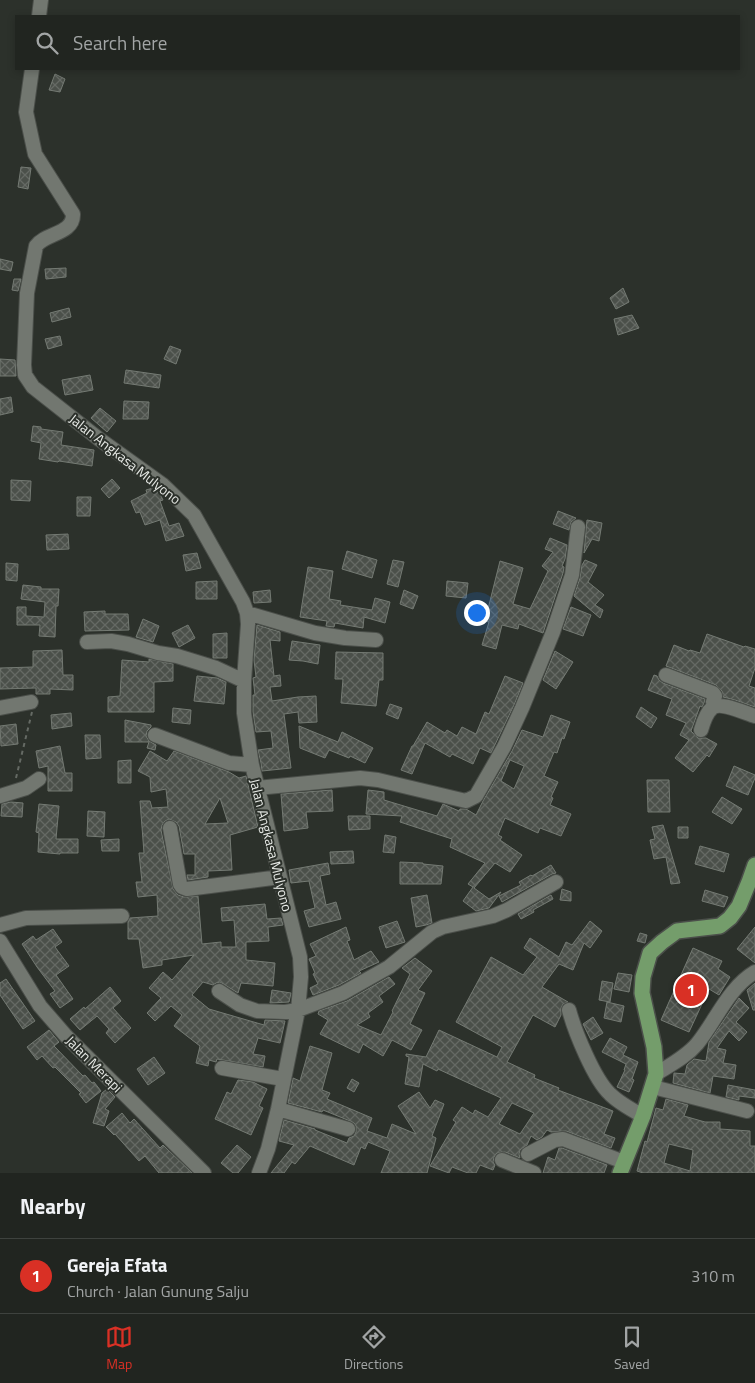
<!DOCTYPE html>
<meta charset="utf-8">
<style>
body{margin:0;font-family:"Titillium Web",sans-serif;background:#2d312d;color:#f1f3f6}
.you{position:absolute;left:476px;top:612px;width:18px;height:18px;margin:-12px;border:4px solid #fff;border-radius:50%;background:#1a73e8;box-shadow:0 0 0 8px #1a73e833}
.badge{display:grid;place-items:center;width:32px;height:32px;border-radius:50%;background:#d93025;color:#fff;font-size:16px;font-weight:700}
.pin{position:absolute;translate:-50% -50%;border:2px solid #fff;box-shadow:0 1px 5px #0006}
.list{margin:0;padding:0;list-style:none}
h2{display:flex;justify-content:space-between;align-items:center;height:65px;margin:0;padding:0 20px;font-size:21px}
h2 small{font-size:16px;font-weight:400;color:#a2a5a5}
.list li{display:grid;grid-template-columns:32px 1fr auto;gap:15px;align-items:center;box-sizing:border-box;height:75px;padding:0 20px;border-top:1px solid #3e423e}
.list b{display:block;font-size:19px;white-space:nowrap}
.list p{margin:0;font-size:16px;white-space:nowrap;color:#a2a5a5}
.list em{font-size:16px;font-style:normal;color:#a2a5a5}
.icon{flex:none;width:28px;height:28px;fill:none;stroke:currentColor;stroke-width:2;stroke-linecap:round;stroke-linejoin:round}
.map{position:relative;flex:none;width:755px;height:1173px;overflow:hidden}
.search{position:absolute;background:#212520;box-shadow:0 2px 8px #0003;left:15px;right:15px;top:15px;height:55px;display:flex;align-items:center;gap:12px;box-sizing:border-box;padding:0 18px;border-radius:0px;color:#a2a5a5;font-size:19px}
.sheet{height:140px;background:#212520}
nav{display:flex;justify-content:space-around;align-items:center;box-sizing:border-box;height:70px;border-top:1px solid #3e423e;background:#212520;font-size:14px;color:#a2a5a5}
nav a{display:grid;justify-items:center;gap:2px}
nav .on{color:#d93025}
.map>svg:first-child{display:block}
.building{fill:url(#building-cross-hatch);stroke:#747a73;fill-rule:evenodd}
.lines{fill:none;stroke-linecap:round;stroke-linejoin:round}
.minor-casing{stroke:#4b4f4a;stroke-width:16}
.major-casing{stroke:#4b4f4a;stroke-width:18}
.path{stroke:#656a64;stroke-width:2;stroke-dasharray:4 4;stroke-linecap:butt}
.minor{stroke:#727770;stroke-width:14}
.major{stroke:#749d6b;stroke-width:15}
.labels{text-anchor:middle;stroke-width:4;stroke-linejoin:round;paint-order:stroke}
.street-label{font-size:14px;fill:#e7eae6;stroke:#2c312b}
</style>
<div class="map">
<svg width="755" height="1173" viewBox="0 0 755 1173">
<defs>
<pattern id="building-cross-hatch" width="8" height="8" patternUnits="userSpaceOnUse" patternTransform="scale(1.25)"><rect width="8" height="8" fill="#4b504a"/><path d="M0 0l8 8M0 8l8-8" fill="none" stroke="#656964"/></pattern>
</defs>
<rect width="100%" height="100%" fill="#2c312b"/>
<!-- building -->
<path class="building" d="M 55,74 L 65,79 L 60,92 L 49,90 Z
M 21,167 L 31,168 L 28,189 L 18,187 Z
M 0,259 L 13,262 L 11,271 L 0,269 Z
M 66,268 L 66,277 L 46,279 L 45,269 Z
M 14,279 L 21,279 L 18,291 L 12,290 Z
M 623,288 L 629,302 L 616,309 L 610,298 Z
M 69,308 L 71,317 L 52,322 L 50,313 Z
M 632,315 L 639,328 L 618,335 L 614,319 Z
M 60,336 L 62,345 L 48,349 L 45,339 Z
M 170,346 L 181,350 L 176,364 L 164,359 Z
M 0,359 L 15,360 L 16,376 L 0,376 Z
M 126,370 L 161,375 L 159,388 L 124,383 Z
M 90,375 L 93,390 L 65,395 L 62,380 Z
M 11,397 L 13,412 L 0,415 L 0,399 Z
M 124,401 L 149,402 L 148,419 L 123,419 Z
M 100,408 L 116,421 L 107,432 L 91,418 Z
M 33,426 L 41,427 L 41,429 L 63,432 L 61,445 L 94,450 L 92,466 L 59,461 L 58,462 L 39,459 L 41,443 L 31,441 Z
M 112,479 L 120,488 L 109,498 L 101,489 Z
M 11,480 L 31,481 L 30,501 L 11,500 Z
M 153,488 L 160,494 L 163,500 L 160,501 L 169,526 L 179,523 L 184,536 L 166,541 L 160,520 L 145,525 L 140,512 L 136,513 L 131,501 L 147,493 L 146,490 Z
M 77,497 L 91,497 L 90,516 L 77,516 Z
M 558,511 L 576,518 L 571,522 L 569,530 L 553,524 Z
M 587,520 L 602,523 L 599,541 L 592,539 L 584,553 Z
M 68,534 L 69,549 L 47,550 L 46,535 Z
M 550,538 L 567,545 L 565,559 L 562,566 L 564,567 L 563,573 L 543,633 L 519,624 L 518,629 L 502,625 L 496,649 L 482,645 L 489,622 L 485,621 L 500,561 L 523,568 L 513,604 L 530,609 L 548,571 L 542,566 L 553,552 L 545,549 Z
M 347,551 L 377,560 L 372,578 L 342,569 Z
M 197,553 L 201,568 L 186,571 L 183,555 Z
M 393,560 L 404,562 L 398,587 L 387,584 Z
M 585,560 L 597,565 L 588,582 L 604,595 L 595,605 L 603,610 L 600,618 L 574,596 L 580,578 L 582,565 Z
M 6,563 L 18,564 L 17,581 L 6,580 Z
M 308,567 L 333,571 L 329,599 L 341,601 L 340,605 L 372,610 L 375,598 L 390,602 L 385,623 L 364,617 L 363,628 L 335,623 L 334,627 L 326,626 L 327,621 L 300,617 Z
M 217,581 L 217,599 L 196,599 L 196,582 Z
M 447,581 L 468,583 L 466,598 L 446,596 Z
M 23,585 L 41,587 L 41,589 L 59,589 L 58,606 L 56,606 L 55,637 L 39,636 L 40,625 L 17,625 L 17,607 L 26,607 L 26,616 L 44,617 L 45,602 L 21,599 Z
M 270,590 L 271,602 L 254,603 L 253,592 Z
M 404,590 L 418,596 L 413,609 L 400,604 Z
M 571,607 L 591,615 L 583,636 L 563,629 Z
M 105,611 L 105,614 L 128,614 L 129,630 L 85,631 L 84,612 Z
M 143,619 L 159,626 L 153,642 L 136,637 Z
M 188,625 L 195,638 L 179,647 L 172,633 Z
M 257,625 L 280,632 L 280,641 L 270,640 L 274,676 L 280,675 L 281,686 L 270,687 L 272,701 L 298,697 L 316,696 L 317,722 L 299,723 L 298,712 L 284,714 L 291,768 L 262,771 L 261,763 L 258,750 L 273,748 L 271,731 L 256,732 L 253,712 L 253,695 L 255,695 L 253,678 L 256,677 L 254,660 Z
M 227,633 L 227,658 L 213,658 L 213,634 Z
M 707,634 L 744,647 L 745,646 L 755,649 L 755,668 L 749,686 L 755,688 L 755,707 L 735,700 L 723,697 L 722,691 L 716,685 L 666,666 L 674,645 L 689,651 L 690,650 L 700,653 Z
M 292,641 L 320,645 L 318,664 L 303,661 L 289,660 Z
M 62,650 L 63,675 L 73,675 L 73,690 L 50,689 L 50,694 L 36,694 L 36,688 L 0,689 L 0,668 L 33,667 L 33,651 Z
M 555,651 L 573,662 L 556,689 L 543,680 Z
M 336,652 L 383,653 L 383,680 L 379,680 L 376,706 L 341,703 L 343,679 L 335,679 Z
M 149,659 L 173,664 L 173,681 L 154,682 L 154,712 L 108,712 L 108,697 L 120,696 L 122,660 L 149,662 Z
M 654,675 L 657,676 L 659,680 L 663,683 L 705,699 L 704,703 L 702,707 L 700,706 L 691,731 L 698,738 L 706,738 L 717,744 L 709,757 L 707,755 L 693,772 L 675,758 L 689,740 L 680,735 L 686,723 L 666,715 L 672,699 L 648,690 Z
M 197,676 L 217,678 L 226,682 L 224,704 L 194,701 Z
M 505,676 L 523,683 L 514,705 L 491,753 L 480,748 L 473,764 L 452,754 L 450,757 L 425,743 L 412,774 L 401,770 L 412,746 L 413,746 L 427,722 L 445,733 L 447,730 L 457,736 L 462,727 L 476,734 L 485,712 L 489,714 Z
M 390,704 L 402,708 L 398,719 L 386,714 Z
M 641,707 L 657,718 L 651,728 L 636,717 Z
M 173,708 L 191,710 L 190,724 L 172,722 Z
M 71,713 L 72,726 L 52,729 L 51,715 Z
M 551,715 L 570,722 L 564,739 L 562,738 L 557,753 L 554,752 L 544,776 L 558,782 L 551,797 L 553,798 L 550,805 L 571,814 L 561,836 L 540,828 L 538,833 L 505,818 L 498,835 L 502,837 L 500,840 L 522,855 L 510,872 L 495,863 L 474,888 L 489,899 L 501,892 L 489,908 L 476,911 L 463,901 L 473,887 L 468,884 L 485,863 L 450,847 L 452,839 L 400,822 L 402,816 L 366,814 L 368,790 L 384,792 L 384,800 L 437,816 L 443,804 L 459,811 L 460,809 L 466,809 L 476,815 L 483,801 L 512,751 L 522,730 L 543,737 ZM 510,760 L 524,766 L 514,789 L 501,781 Z
M 125,720 L 151,725 L 151,727 L 147,731 L 146,736 L 149,741 L 156,745 L 155,750 L 147,748 L 149,742 L 125,742 Z
M 16,724 L 18,744 L 1,746 L 0,726 Z
M 299,726 L 338,742 L 342,732 L 373,748 L 365,763 L 350,756 L 349,758 L 329,750 L 325,758 L 300,748 Z
M 85,735 L 100,735 L 101,758 L 86,759 Z
M 60,746 L 65,773 L 72,773 L 72,791 L 48,791 L 48,766 L 39,768 L 36,751 Z
M 150,751 L 167,761 L 174,751 L 229,772 L 239,778 L 246,776 L 258,827 L 230,835 L 232,870 L 208,871 L 208,877 L 188,880 L 187,875 L 195,875 L 195,854 L 184,854 L 179,826 L 176,822 L 169,819 L 165,821 L 162,825 L 161,830 L 173,889 L 178,895 L 184,897 L 198,896 L 202,944 L 221,942 L 221,947 L 236,947 L 234,920 L 222,921 L 221,908 L 265,904 L 267,919 L 281,918 L 283,925 L 268,927 L 269,941 L 246,942 L 246,960 L 275,963 L 273,986 L 241,983 L 238,993 L 220,982 L 216,983 L 213,985 L 203,982 L 192,995 L 209,1009 L 264,1025 L 265,1020 L 285,1021 L 280,1043 L 258,1038 L 253,1054 L 265,1056 L 263,1067 L 217,1059 L 216,1062 L 209,1060 L 208,1066 L 196,1063 L 200,1046 L 174,1026 L 182,1015 L 171,1006 L 155,1021 L 147,1013 L 161,998 L 149,988 L 163,972 L 172,980 L 194,955 L 162,960 L 162,965 L 143,968 L 139,939 L 128,939 L 128,922 L 130,918 L 158,916 L 157,895 L 138,897 L 136,882 L 142,882 L 139,853 L 144,853 L 140,801 L 150,801 L 152,808 L 168,807 L 166,789 L 151,792 L 150,777 L 138,771 ZM 220,798 L 228,823 L 205,824 Z
M 131,760 L 131,783 L 118,783 L 118,761 Z
M 734,766 L 755,775 L 755,778 L 748,795 L 726,786 Z
M 647,780 L 669,780 L 670,812 L 648,812 Z
M 332,790 L 333,811 L 306,812 L 308,828 L 284,831 L 281,794 Z
M 722,797 L 742,809 L 732,824 L 712,812 Z
M 11,802 L 23,803 L 22,817 L 1,816 L 2,804 Z
M 39,804 L 59,806 L 56,839 L 78,839 L 78,853 L 60,853 L 60,854 L 38,852 L 39,833 L 36,832 Z
M 88,811 L 105,812 L 104,837 L 87,836 Z
M 348,816 L 370,816 L 370,829 L 349,830 Z
M 663,825 L 672,856 L 680,883 L 671,884 L 666,857 L 654,859 L 650,840 L 655,839 L 652,827 Z
M 678,827 L 688,827 L 688,838 L 678,838 Z
M 385,835 L 396,837 L 394,853 L 383,852 Z
M 119,839 L 119,851 L 102,851 L 101,840 Z
M 700,846 L 729,854 L 724,872 L 695,864 Z
M 353,851 L 354,863 L 331,864 L 330,852 Z
M 400,862 L 423,863 L 423,864 L 443,866 L 441,884 L 400,884 Z
M 328,863 L 330,874 L 320,876 L 326,905 L 336,902 L 341,919 L 309,927 L 304,911 L 315,908 L 309,881 L 291,883 L 289,870 Z
M 551,865 L 556,873 L 552,874 L 502,902 L 499,896 L 521,885 L 519,882 L 531,875 L 532,876 Z
M 562,889 L 571,892 L 571,901 L 560,900 Z
M 705,890 L 728,897 L 724,907 L 702,901 Z
M 427,895 L 432,923 L 426,925 L 416,927 L 411,898 Z
M 551,895 L 553,899 L 533,910 L 534,912 L 521,919 L 518,914 Z
M 397,921 L 405,942 L 386,948 L 379,927 Z
M 590,921 L 602,931 L 590,948 L 584,943 L 573,970 L 559,964 L 542,987 L 568,1002 L 563,1004 L 561,1008 L 561,1015 L 555,1027 L 533,1015 L 507,1062 L 535,1075 L 534,1078 L 559,1088 L 558,1090 L 613,1111 L 604,1134 L 615,1138 L 611,1148 L 566,1131 L 551,1132 L 547,1130 L 542,1137 L 537,1140 L 531,1136 L 527,1145 L 520,1150 L 519,1154 L 520,1158 L 505,1152 L 497,1153 L 494,1157 L 493,1162 L 495,1165 L 493,1170 L 480,1165 L 476,1173 L 468,1173 L 452,1167 L 449,1173 L 430,1166 L 456,1122 L 453,1120 L 462,1107 L 473,1114 L 475,1110 L 488,1117 L 501,1098 L 438,1069 L 437,1071 L 423,1064 L 419,1087 L 405,1084 L 409,1057 L 406,1056 L 406,1054 L 426,1057 L 439,1030 L 497,1057 L 502,1047 L 456,1022 L 491,957 L 523,975 L 537,957 L 524,948 L 530,938 L 559,957 L 566,942 L 572,945 ZM 512,1103 L 534,1113 L 520,1134 L 499,1124 Z
M 346,927 L 350,940 L 347,941 L 354,960 L 371,951 L 379,962 L 359,971 L 361,973 L 339,985 L 313,995 L 310,988 L 318,984 L 313,974 L 315,973 L 309,959 L 316,956 L 310,944 Z
M 755,927 L 755,963 L 737,949 Z
M 53,929 L 62,942 L 55,947 L 69,966 L 56,975 L 73,999 L 60,1008 L 50,994 L 55,991 L 37,967 L 22,944 L 33,936 L 36,940 Z
M 640,933 L 647,935 L 645,943 L 637,941 Z
M 693,948 L 722,961 L 718,969 L 730,977 L 719,995 L 709,989 L 689,1032 L 661,1020 Z
M 415,958 L 432,971 L 418,990 L 425,993 L 410,1024 L 422,1030 L 411,1050 L 392,1040 L 383,1056 L 363,1044 L 359,1053 L 320,1034 L 328,1020 L 318,1014 L 319,1011 L 347,1001 L 389,977 L 395,984 L 379,996 L 383,1002 L 368,1013 L 370,1017 L 357,1025 L 381,1035 L 393,1012 L 392,1011 L 410,974 L 402,968 Z
M 618,973 L 632,975 L 629,992 L 614,989 Z
M 6,979 L 35,1021 L 23,1029 L 0,995 L 0,983 Z
M 602,981 L 613,983 L 610,1002 L 599,1000 Z
M 755,983 L 755,1010 L 753,1010 L 747,990 Z
M 110,987 L 121,1001 L 113,1008 L 131,1028 L 115,1043 L 106,1033 L 109,1029 L 97,1016 L 80,1030 L 70,1019 L 84,1007 L 85,1009 Z
M 272,990 L 291,993 L 289,1002 L 270,1003 Z
M 739,998 L 749,1008 L 736,1022 L 747,1032 L 739,1041 L 729,1031 L 717,1048 L 726,1050 L 723,1063 L 736,1065 L 734,1079 L 713,1076 L 710,1093 L 673,1083 L 674,1073 L 685,1074 L 687,1065 L 694,1059 L 706,1061 L 709,1042 Z
M 607,1002 L 624,1006 L 621,1022 L 604,1018 Z
M 593,1017 L 603,1033 L 591,1040 L 583,1024 Z
M 49,1030 L 59,1042 L 54,1046 L 83,1076 L 85,1075 L 92,1083 L 94,1082 L 101,1091 L 86,1103 L 79,1094 L 81,1093 L 55,1067 L 53,1068 L 42,1056 L 37,1060 L 27,1047 Z
M 610,1038 L 627,1047 L 623,1055 L 638,1062 L 632,1079 L 634,1080 L 629,1092 L 617,1087 L 625,1070 L 624,1070 L 626,1064 L 602,1052 Z
M 310,1046 L 332,1053 L 322,1090 L 330,1093 L 327,1099 L 372,1118 L 367,1131 L 387,1138 L 392,1124 L 416,1134 L 398,1106 L 419,1092 L 430,1108 L 435,1100 L 444,1104 L 432,1136 L 436,1138 L 427,1173 L 381,1173 L 390,1151 L 368,1142 L 365,1149 L 361,1147 L 354,1165 L 310,1146 L 295,1164 L 292,1162 L 284,1173 L 271,1173 L 294,1145 L 279,1141 L 284,1120 L 315,1129 L 315,1130 L 347,1143 L 349,1138 L 354,1136 L 356,1132 L 356,1126 L 354,1123 L 350,1121 L 323,1110 L 322,1112 L 288,1103 L 293,1079 L 293,1078 L 300,1081 Z
M 154,1057 L 165,1073 L 148,1085 L 137,1069 Z
M 352,1079 L 359,1083 L 354,1092 L 347,1088 Z
M 238,1080 L 253,1082 L 267,1089 L 259,1106 L 263,1108 L 251,1135 L 215,1119 L 227,1092 L 231,1094 Z
M 728,1085 L 755,1090 L 755,1098 L 739,1096 L 739,1100 L 726,1097 Z
M 107,1089 L 115,1097 L 105,1109 L 109,1111 L 104,1126 L 93,1123 L 102,1093 Z
M 666,1099 L 688,1105 L 684,1116 L 705,1122 L 720,1122 L 720,1129 L 750,1131 L 750,1146 L 755,1146 L 755,1173 L 643,1173 L 637,1171 L 645,1141 L 647,1142 L 656,1108 L 663,1110 ZM 669,1144 L 693,1150 L 690,1171 L 664,1163 Z
M 122,1113 L 130,1123 L 134,1119 L 160,1148 L 163,1145 L 192,1173 L 159,1173 L 145,1156 L 139,1161 L 115,1134 L 114,1135 L 106,1127 Z
M 237,1145 L 251,1157 L 238,1173 L 233,1173 L 221,1163 Z
M 559,1148 L 562,1148 L 607,1165 L 604,1173 L 543,1173 L 548,1157 L 555,1160 Z"/>
<g class="lines">
<!-- minor casing -->
<g class="minor-casing">
<path id="minor" d="M 39,16 L 41,0
M 32,69 L 26,112 L 35,154 L 73,214 C 74,234 45,233 36,246 L 27,293 L 24,365 L 25,375 L 33,387 L 99,439 L 163,485 L 194,515 L 243,602 L 247,613 L 248,624 L 244,681 L 244,713 L 252,765 L 300,957 L 301,977 L 298,1010 L 278,1109 L 268,1149 L 259,1173
M 247,613 L 315,633 L 345,638 L 376,640
M 87,642 L 111,641 L 128,644 L 158,653 L 177,656 L 216,668 L 244,681
M 666,675 L 713,693 L 715,696 L 713,702 L 715,706
M 0,708 L 31,702
M 701,730 C 703,723 706,713 712,708 C 720,701 745,713 755,716
M 155,735 L 229,763 L 252,765
M 257,788 L 360,778 L 378,780 L 466,801 L 476,796 L 504,747 L 522,708 L 553,632 L 572,575 L 578,527
M 0,796 L 26,788 L 39,779
M 170,828 L 180,884 L 182,887 L 187,889 L 280,877
M 0,925 L 26,918 L 122,916
M 0,941 L 40,1006 L 66,1036 L 204,1173
M 219,991 L 240,1005 L 257,1011 L 285,1012 L 298,1010 L 343,993 L 373,976 L 389,967 L 432,932 L 443,927 L 493,916 L 507,910 L 556,882
M 569,1010 C 575,1032 594,1079 610,1094 C 619,1103 632,1110 643,1116
M 222,1068 L 283,1079
M 656,1074 C 670,1065 686,1057 697,1044 C 716,1021 728,988 755,972
M 653,1087 L 747,1111
M 278,1109 L 348,1129
M 528,1154 L 555,1140 L 563,1139 L 624,1162
M 502,1160 L 534,1173"/>
</g>
<!-- major casing -->
<g class="major-casing">
<path id="major" d="M 620,1173 L 643,1116 L 656,1074 L 654,1047 L 642,993 L 643,977 L 650,953 L 662,942 L 677,931 L 720,926 L 730,918 L 739,906 L 749,882 L 755,865"/>
</g>
<!-- path -->
<path class="path" d="M 16,778 L 32,712"/>
<!-- minor -->
<use href="#minor" class="minor"/>
<!-- major -->
<use href="#major" class="major"/>
</g>
<g class="labels">
<!-- street labels -->
<g class="street-label">
<text transform="translate(125 459) rotate(38)" y="5">Jalan Angkasa Mulyono</text>
<text transform="translate(271 845) rotate(76)" y="5">Jalan Angkasa Mulyono</text>
<text transform="translate(94 1064) rotate(45)" y="5">Jalan Merapi</text>
</g>
</g>
</svg>
<div class="you"></div>
<div class="pin badge" style="left:691px;top:990px">1</div>
<div class="search"><svg class="icon" aria-label="search" viewBox="0 0 24 24"><circle cx="10" cy="10" r="6"/><path d="M15 15l6 6"/></svg>Search here</div>
</div>
<section class="sheet">
<h2>Nearby<small></small></h2>
<ul class="list">
<li><span class="badge">1</span><div><b>Gereja Efata</b><p>Church · Jalan Gunung Salju</p></div><em>310 m</em></li>
</ul>
</section>
<nav>
<a class="on"><svg class="icon" aria-label="map" viewBox="0 0 24 24"><path d="M3 6l6-2 6 2 6-2v14l-6 2-6-2-6 2zM9 4v14M15 6v14"/></svg>Map</a>
<a><svg class="icon" aria-label="directions" viewBox="0 0 24 24"><path d="M12 3l9 9-9 9-9-9zM9 14v-3h6M13 9l2 2-2 2"/></svg>Directions</a>
<a><svg class="icon" aria-label="saved" viewBox="0 0 24 24"><path d="M7 4h10v16l-5-4-5 4z"/></svg>Saved</a>
</nav>
